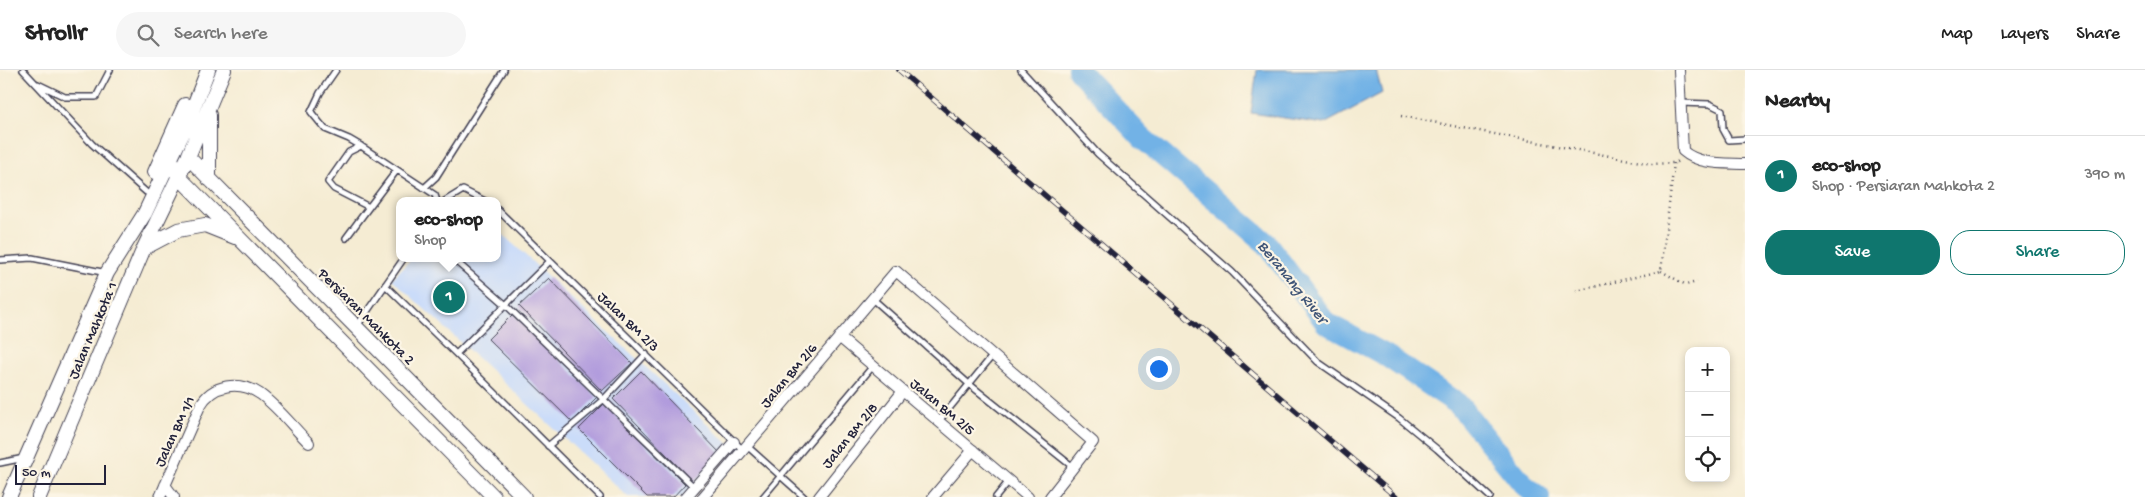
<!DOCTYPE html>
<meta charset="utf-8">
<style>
body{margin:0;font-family:"Gochi Hand",sans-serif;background:#f6f6f6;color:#222}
.controls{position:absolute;right:15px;bottom:15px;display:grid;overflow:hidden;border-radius:10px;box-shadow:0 2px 8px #0003}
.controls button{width:45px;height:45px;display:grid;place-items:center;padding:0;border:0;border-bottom:1px solid #e0e0e0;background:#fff;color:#222;font:25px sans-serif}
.scale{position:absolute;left:15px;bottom:12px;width:91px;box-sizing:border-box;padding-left:5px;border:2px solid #22223b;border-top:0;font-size:14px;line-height:18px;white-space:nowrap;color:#22223b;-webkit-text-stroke:4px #fcf5e5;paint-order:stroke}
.you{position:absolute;left:1158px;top:298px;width:18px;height:18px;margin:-12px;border:4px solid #fff;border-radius:50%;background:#1a73e8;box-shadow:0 0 0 8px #1a73e833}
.badge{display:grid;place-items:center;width:32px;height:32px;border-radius:50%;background:#0f766e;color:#fff;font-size:16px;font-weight:700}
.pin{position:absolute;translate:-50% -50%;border:2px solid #fff;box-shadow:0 1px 5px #0006}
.popup{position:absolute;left:396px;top:127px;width:105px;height:65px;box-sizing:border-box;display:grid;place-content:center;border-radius:10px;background:#fff;filter:drop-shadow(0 1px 4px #0005);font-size:16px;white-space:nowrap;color:#767676}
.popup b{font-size:19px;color:#222}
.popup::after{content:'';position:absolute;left:50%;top:100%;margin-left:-10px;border:10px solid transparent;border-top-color:#fff}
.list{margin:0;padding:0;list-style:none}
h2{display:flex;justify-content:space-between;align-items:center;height:65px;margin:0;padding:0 20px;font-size:21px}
h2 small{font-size:16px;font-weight:400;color:#767676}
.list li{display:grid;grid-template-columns:32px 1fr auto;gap:15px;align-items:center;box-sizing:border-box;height:80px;padding:0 20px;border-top:1px solid #e0e0e0}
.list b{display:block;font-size:19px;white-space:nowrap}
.list p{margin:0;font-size:16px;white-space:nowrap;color:#767676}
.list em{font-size:16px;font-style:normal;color:#767676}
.actions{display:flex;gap:10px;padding:15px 20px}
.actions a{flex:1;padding:11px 0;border:1px solid #0f766e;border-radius:20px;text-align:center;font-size:18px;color:#0f766e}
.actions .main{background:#0f766e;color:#fff}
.icon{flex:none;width:28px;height:28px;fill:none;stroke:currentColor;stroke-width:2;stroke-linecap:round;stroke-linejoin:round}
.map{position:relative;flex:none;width:1745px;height:427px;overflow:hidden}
header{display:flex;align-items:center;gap:30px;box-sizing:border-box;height:70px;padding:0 25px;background:#fff;border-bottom:1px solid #e0e0e0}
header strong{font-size:24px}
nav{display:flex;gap:28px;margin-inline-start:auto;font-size:18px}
.search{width:350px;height:45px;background:#f6f6f6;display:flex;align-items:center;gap:12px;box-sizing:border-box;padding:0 18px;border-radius:28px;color:#767676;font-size:19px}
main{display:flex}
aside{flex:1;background:#fff}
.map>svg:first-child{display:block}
.built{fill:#cadcf9}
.water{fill:#72b2e6;stroke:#4a6a90}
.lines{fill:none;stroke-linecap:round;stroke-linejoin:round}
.river{stroke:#72b2e6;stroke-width:22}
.building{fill:#b19bdd}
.lane-casing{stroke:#424052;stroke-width:8}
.street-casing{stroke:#424052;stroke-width:12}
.secondary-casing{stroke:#424052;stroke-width:16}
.path{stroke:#424052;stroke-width:2.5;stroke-dasharray:1 4;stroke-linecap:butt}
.lane{stroke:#fff;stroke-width:5}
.street{stroke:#fff;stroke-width:10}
.secondary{stroke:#fff;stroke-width:14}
.rail-casing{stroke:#22223b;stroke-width:5.5}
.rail{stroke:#fcf5e5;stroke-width:4;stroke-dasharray:11;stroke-linecap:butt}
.labels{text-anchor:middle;stroke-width:4.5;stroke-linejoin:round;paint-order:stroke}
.street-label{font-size:15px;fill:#22223b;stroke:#fcf5e5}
.water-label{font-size:16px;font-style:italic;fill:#3e5477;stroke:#fcf5e5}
</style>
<header>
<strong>Strollr</strong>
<div class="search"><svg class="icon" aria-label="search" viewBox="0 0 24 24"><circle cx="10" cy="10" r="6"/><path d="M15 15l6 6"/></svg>Search here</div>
<nav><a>Map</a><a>Layers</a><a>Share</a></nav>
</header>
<main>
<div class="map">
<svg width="1745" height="427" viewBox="0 0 1745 427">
<rect width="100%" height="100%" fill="#fcf5e5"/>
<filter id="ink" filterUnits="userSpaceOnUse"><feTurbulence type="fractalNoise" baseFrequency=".02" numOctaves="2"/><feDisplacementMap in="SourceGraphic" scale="10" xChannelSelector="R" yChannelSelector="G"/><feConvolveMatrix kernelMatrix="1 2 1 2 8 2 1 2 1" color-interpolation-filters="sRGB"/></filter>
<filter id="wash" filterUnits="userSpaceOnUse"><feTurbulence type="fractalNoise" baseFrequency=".0096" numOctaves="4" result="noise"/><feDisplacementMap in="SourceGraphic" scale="20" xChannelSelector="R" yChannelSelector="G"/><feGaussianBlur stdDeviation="1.12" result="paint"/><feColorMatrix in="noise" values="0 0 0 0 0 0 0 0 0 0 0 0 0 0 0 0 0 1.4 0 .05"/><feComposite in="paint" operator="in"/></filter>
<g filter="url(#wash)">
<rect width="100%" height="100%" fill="#f5ecd3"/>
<!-- built -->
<path class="built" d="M 498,160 L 730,375 L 682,427 L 628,427 L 392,209 L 412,188 L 498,188 Z"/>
<!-- water -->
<path class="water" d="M 1257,0 L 1376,0 L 1382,23 L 1324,54 L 1251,43 Z"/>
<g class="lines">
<!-- river -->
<path class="river" d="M 1078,0 L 1142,68 L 1267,174 L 1326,253 L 1385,285 L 1458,334 L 1524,415 L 1539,427"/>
</g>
<g id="blocks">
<!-- building -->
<path class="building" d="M 549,208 L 632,293 L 602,321 L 519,236 Z
M 513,244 L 597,327 L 572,352 L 488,269 Z
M 641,301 L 722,385 L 693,412 L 613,329 Z
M 604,334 L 685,414 L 673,427 L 647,427 L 579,359 Z"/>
</g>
</g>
<g filter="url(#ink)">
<use href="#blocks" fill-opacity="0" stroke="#424052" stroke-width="1"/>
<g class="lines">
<!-- lane casing -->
<g class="lane-casing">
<path id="lane" d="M 23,0 L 92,74 L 146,122
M 336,0 L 320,23 L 311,42 L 325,59 L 349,69 L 361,76 L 435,125 L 437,131
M 1021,0 L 1098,84 L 1232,202 L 1318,292 L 1399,348 L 1437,379 L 1490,427
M 38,14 L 65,27 L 96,27 L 110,0
M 1680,33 L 1710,34 L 1722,40 L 1723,59 L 1729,70 L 1745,69
M 361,76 L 349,82 L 328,112 L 334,119 L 369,137 L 397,100
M 424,118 L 436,107 L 504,0
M 445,131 L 463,120 L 485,131
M 498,140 L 743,380
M 346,168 L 369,137
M 452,188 L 506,235 L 694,417
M 0,190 L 32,188 L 107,203
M 549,192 L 456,284 L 600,427
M 385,215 L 456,284
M 873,229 L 969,314 L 1073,397
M 357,256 L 404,188
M 939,351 L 993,285
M 548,376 L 604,329 L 646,284
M 747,376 L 804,427
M 0,393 L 24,388
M 763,427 L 873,296
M 996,427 L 1009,411"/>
</g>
<!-- street casing -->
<g class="street-casing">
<path id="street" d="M 1679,0 L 1683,81 C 1699,95 1724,93 1745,94
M 839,267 L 1028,427
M 165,415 L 174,427
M 160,427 L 200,336 C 212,314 239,310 260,324 C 278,337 293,357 309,373
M 686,427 L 734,372
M 703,427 L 896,201 L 1093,372 L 1050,427
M 819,427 L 903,321
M 933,427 L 973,380"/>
</g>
<!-- secondary casing -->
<g class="secondary-casing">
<path id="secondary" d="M 188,87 L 524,427
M 171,89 L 178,106 L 494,427
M 155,102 L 185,35
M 209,109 L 209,45
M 144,178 L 178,160 L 205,155 L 235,167
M 9,427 L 107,203 L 145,143 L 186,56 L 208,0
M 39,427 L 144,178 L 188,87 L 224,0"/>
</g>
<!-- path -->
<path class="path" d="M 1401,46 L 1651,94 L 1674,93 L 1679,91
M 1661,201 L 1686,215 L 1697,212
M 1576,221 L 1661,201 L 1674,93"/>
<!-- lane -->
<use href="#lane" class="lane"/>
<!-- street -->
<use href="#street" class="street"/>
<!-- secondary -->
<use href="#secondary" class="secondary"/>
<!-- rail casing -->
<g class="rail-casing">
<path id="rail" d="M 899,0 L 1396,427"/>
</g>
<!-- rail -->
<use href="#rail" class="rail"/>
</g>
</g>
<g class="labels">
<!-- street labels -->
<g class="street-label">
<text transform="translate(367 246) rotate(45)" y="5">Persiaran Mahkota 2</text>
<text transform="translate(629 251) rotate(44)" y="5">Jalan BM 2/3</text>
<text transform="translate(92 260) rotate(-67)" y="5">Jalan Mahkota 1</text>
<text transform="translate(788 305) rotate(-50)" y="5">Jalan BM 2/6</text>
<text transform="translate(943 336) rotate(40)" y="5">Jalan BM 2/5</text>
<text transform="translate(174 361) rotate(-65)" y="5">Jalan BM 1/1</text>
<text transform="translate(849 365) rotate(-51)" y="5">Jalan BM 2/8</text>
</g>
<!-- water labels -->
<g class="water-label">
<text transform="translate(1294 211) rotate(51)" y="6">Beranang River</text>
</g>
</g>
</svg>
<div class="controls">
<button>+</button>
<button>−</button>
<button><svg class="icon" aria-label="locate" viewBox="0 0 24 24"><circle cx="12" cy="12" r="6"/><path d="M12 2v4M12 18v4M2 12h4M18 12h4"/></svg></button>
</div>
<div class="scale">50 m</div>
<div class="you"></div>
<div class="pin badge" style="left:449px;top:227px">1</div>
<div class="popup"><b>eco-shop</b>Shop</div>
</div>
<aside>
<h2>Nearby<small></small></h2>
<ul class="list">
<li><span class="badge">1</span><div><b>eco-shop</b><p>Shop · Persiaran Mahkota 2</p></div><em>390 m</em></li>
</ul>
<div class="actions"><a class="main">Save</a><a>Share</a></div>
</aside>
</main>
